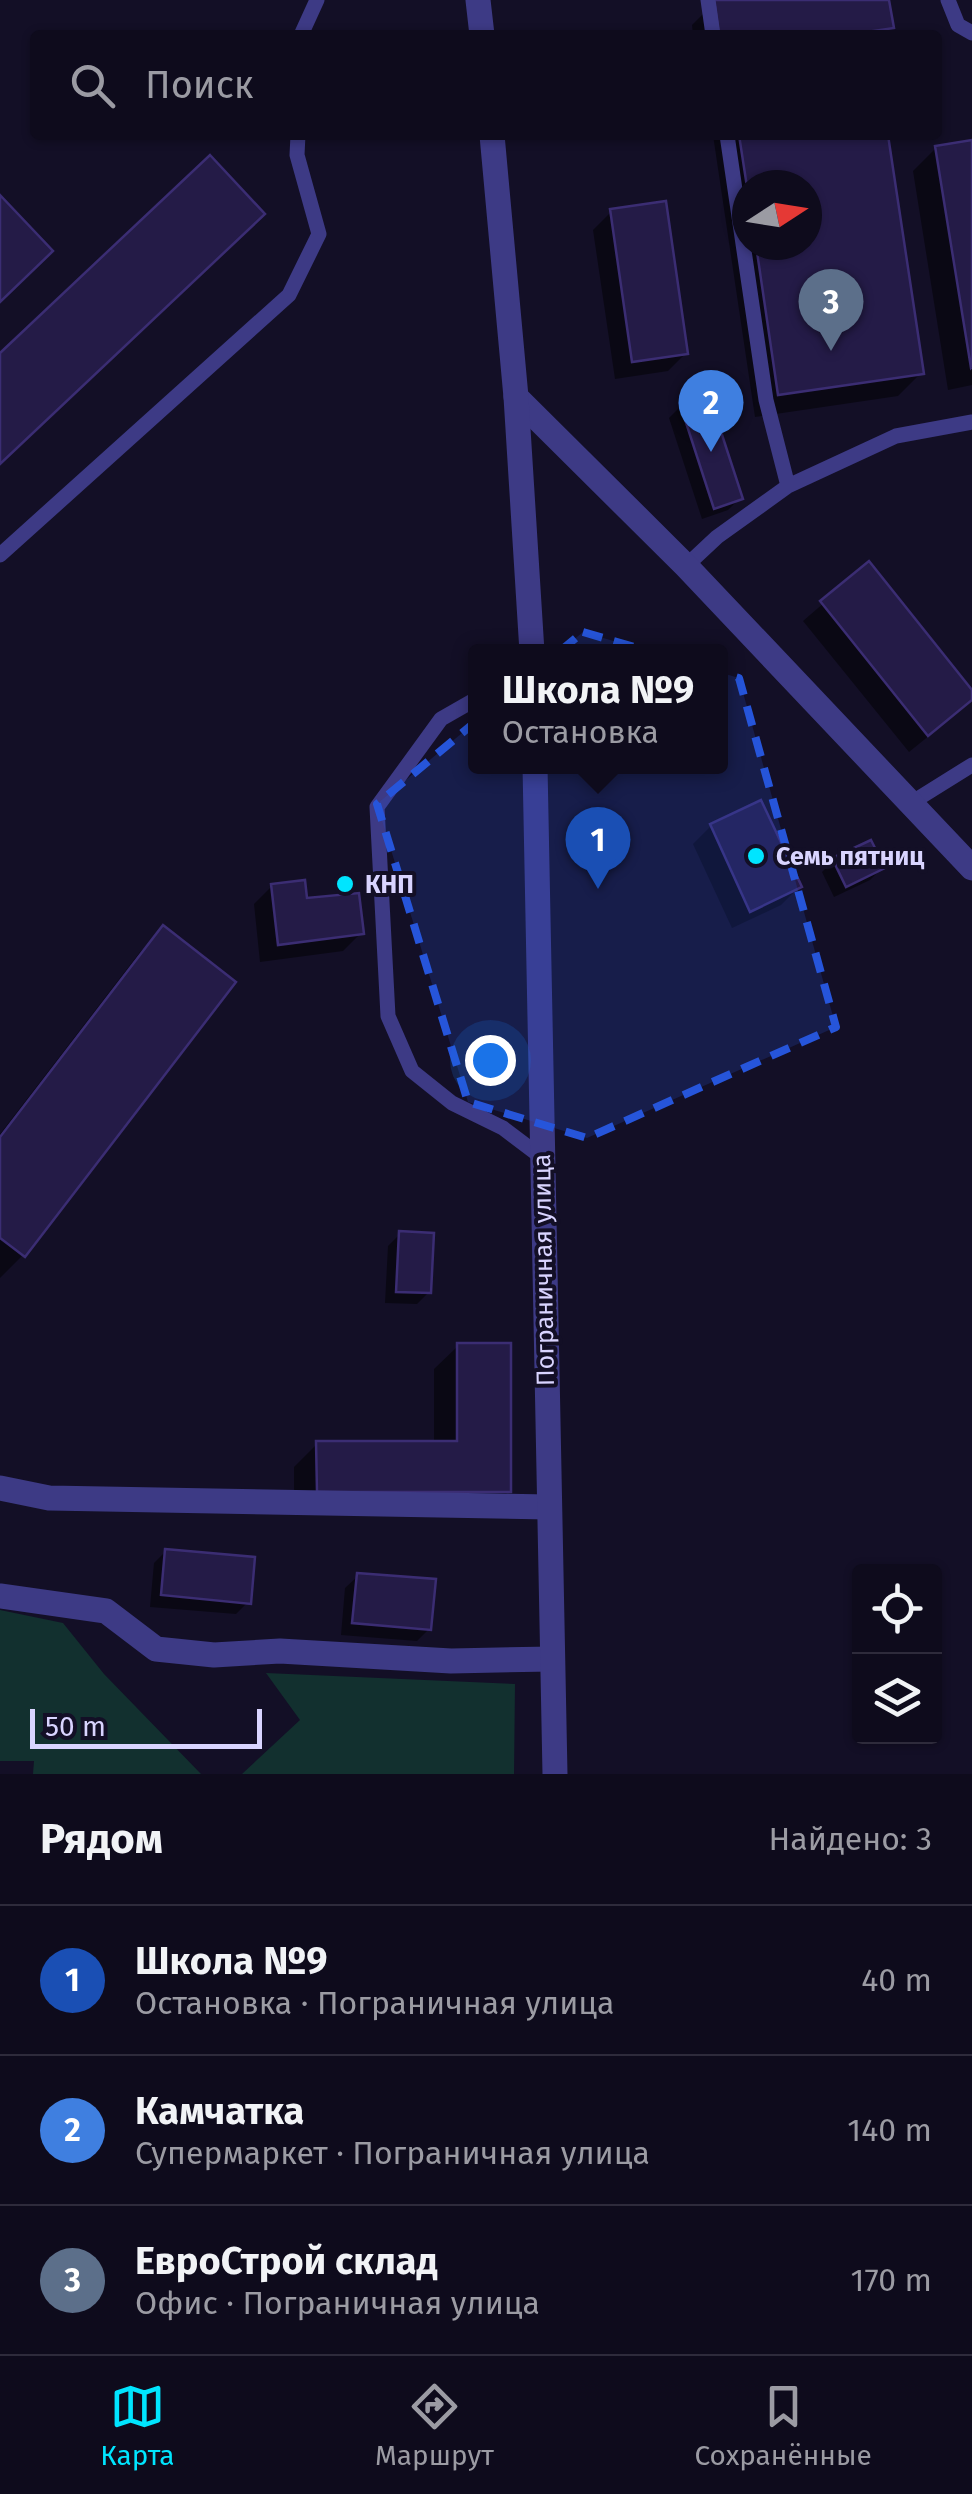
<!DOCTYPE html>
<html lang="ru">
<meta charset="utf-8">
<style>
body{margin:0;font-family:"Fira Sans",sans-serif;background:#171425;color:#f1f3f6}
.controls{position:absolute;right:30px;bottom:30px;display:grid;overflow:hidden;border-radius:10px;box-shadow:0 2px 8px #0004}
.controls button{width:90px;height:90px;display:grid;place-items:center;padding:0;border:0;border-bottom:2px solid #2e2b3b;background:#0e0b1c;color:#f1f3f6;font:50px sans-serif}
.compass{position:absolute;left:732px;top:170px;width:90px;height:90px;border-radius:50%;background:#0e0b1c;box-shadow:0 2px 8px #0004;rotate:78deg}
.scale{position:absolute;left:30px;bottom:25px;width:232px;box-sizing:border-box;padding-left:10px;border:5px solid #d9d4ff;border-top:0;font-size:28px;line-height:35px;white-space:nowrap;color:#d9d4ff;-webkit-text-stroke:8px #130f26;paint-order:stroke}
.you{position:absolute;left:490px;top:1060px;width:35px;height:35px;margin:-25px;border:8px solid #fff;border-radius:50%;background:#1a73e8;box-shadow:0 0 0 15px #1a73e833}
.badge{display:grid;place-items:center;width:65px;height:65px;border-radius:50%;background:#00e5ff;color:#fff;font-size:32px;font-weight:700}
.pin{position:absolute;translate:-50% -82px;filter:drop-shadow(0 2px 5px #0008)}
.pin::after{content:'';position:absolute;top:52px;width:35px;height:30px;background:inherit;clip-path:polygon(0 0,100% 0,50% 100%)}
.popup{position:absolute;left:468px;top:644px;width:260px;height:130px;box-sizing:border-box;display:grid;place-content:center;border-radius:10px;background:#0e0b1c;filter:drop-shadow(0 2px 8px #0005);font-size:32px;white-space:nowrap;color:#9b9ba3}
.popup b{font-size:38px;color:#f1f3f6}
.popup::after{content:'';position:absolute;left:50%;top:100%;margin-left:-20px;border:20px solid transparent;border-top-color:#0e0b1c}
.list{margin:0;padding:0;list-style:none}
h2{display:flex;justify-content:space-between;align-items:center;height:130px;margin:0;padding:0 40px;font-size:42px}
h2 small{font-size:32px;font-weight:400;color:#9b9ba3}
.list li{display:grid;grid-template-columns:65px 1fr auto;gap:30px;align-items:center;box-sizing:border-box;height:150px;padding:0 40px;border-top:2px solid #2e2b3b}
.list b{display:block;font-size:38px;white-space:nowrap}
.list p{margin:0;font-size:32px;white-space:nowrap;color:#9b9ba3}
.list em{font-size:32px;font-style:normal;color:#9b9ba3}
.icon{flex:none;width:55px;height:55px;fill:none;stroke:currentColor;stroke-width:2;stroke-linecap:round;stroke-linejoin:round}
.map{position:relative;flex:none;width:972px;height:1774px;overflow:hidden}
.search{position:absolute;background:#0e0b1c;box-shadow:0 2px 8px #0004;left:30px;right:30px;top:30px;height:110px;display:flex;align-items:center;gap:25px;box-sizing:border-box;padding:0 35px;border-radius:10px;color:#9b9ba3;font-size:38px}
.sheet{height:580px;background:#0e0b1c}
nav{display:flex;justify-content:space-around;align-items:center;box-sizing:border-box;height:140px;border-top:2px solid #2e2b3b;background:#0e0b1c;font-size:28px;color:#9b9ba3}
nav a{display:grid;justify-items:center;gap:5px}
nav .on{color:#00e5ff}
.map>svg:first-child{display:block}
.green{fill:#12302f}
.shadow{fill:#0007;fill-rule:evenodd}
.building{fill:#241b47;stroke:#3b2d73;stroke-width:2.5}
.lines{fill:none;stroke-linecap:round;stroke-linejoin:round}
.service{stroke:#3d3a85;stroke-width:15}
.minor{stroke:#3d3a85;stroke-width:25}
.tertiary{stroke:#3d3a85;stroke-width:25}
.marked{fill:#2655da;fill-opacity:0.2;stroke:#2655da;stroke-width:8;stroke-dasharray:20 12;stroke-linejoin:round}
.poi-dot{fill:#00e5ff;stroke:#130f26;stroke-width:4}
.labels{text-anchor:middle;stroke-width:8;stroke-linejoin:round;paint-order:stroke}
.poi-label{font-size:25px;font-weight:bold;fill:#d9d4ff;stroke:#130f26;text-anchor:start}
.street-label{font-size:25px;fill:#d9d4ff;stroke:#130f26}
</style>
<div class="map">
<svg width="972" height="1774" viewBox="0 0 972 1774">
<rect width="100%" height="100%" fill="#130f26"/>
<!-- green -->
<path class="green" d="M 0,1610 L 63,1623 L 104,1674 L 201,1774 L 33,1774 L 34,1761 L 0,1761 Z
M 266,1673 L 515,1684 L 514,1774 L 242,1774 L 300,1720 Z"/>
<!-- shadow -->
<path class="shadow" d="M 729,0 L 887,0 L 891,27 L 883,35 L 693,35 L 692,25 L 715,2 Z
M 713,135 L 886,135 L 921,373 L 898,396 L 755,417 ZM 747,185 L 807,185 L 807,245 L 747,245 Z
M 972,142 L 972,385 L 948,390 L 913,171 L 936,148 Z
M 611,212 L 686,353 L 668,371 L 615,379 L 593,230 Z
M 681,406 L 740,498 L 728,510 L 702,519 L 669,418 Z
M 868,565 L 972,694 L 956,714 L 909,752 L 803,621 Z
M 760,804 L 799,887 L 781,905 L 732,928 L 693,844 L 711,826 Z
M 834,860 L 882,868 L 870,880 L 834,897 L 822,872 Z
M 272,886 L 305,901 L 361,933 L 343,951 L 260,962 L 254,904 Z
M 163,929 L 23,1255 L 0,1278 L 0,1134 L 140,952 Z
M 400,1234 L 429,1292 L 417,1304 L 385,1303 L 388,1246 Z
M 458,1346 L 509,1491 L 486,1514 L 294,1514 L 294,1467 L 317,1444 L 434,1444 L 434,1369 Z
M 166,1551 L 248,1602 L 236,1614 L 150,1607 L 154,1563 Z
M 358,1576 L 429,1629 L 417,1641 L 341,1635 L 345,1588 Z"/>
<!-- building -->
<path class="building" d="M 714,0 L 889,0 L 894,28 L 873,31 L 873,35 L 719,35 Z
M 739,135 L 888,135 L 924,374 L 778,395 L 756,245 L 807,245 L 807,185 L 747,187 Z
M 972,140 L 972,367 L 971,368 L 935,146 Z
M 210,155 L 265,214 L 0,464 L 0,353 Z
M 0,195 L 53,251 L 0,302 Z
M 666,201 L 688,354 L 632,362 L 610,209 Z
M 709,395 L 743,499 L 714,509 L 680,404 Z
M 869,561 L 972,690 L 972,700 L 928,736 L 820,601 Z
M 761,800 L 802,887 L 750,912 L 710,824 Z
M 871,840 L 885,868 L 846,887 L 832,858 Z
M 305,880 L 307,898 L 359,893 L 364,934 L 278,945 L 271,884 Z
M 163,925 L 236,982 L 25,1257 L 0,1238 L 0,1137 Z
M 399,1231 L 434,1233 L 431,1293 L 396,1292 Z
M 457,1343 L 511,1343 L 511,1492 L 317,1492 L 316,1441 L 457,1441 Z
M 165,1549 L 255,1557 L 251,1604 L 161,1595 Z
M 357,1573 L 436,1579 L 431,1630 L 352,1623 Z"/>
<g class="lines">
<!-- service -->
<path class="service" d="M 708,0 L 713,35
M 948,0 L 958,25 L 972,33
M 301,35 L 317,0
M 788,486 L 896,436 L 972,422
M 0,555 L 289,295 L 319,234 L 297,155 L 298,135
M 686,566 L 717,537 L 788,486 L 766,400 L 727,135
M 476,699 L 441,719 L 377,807 L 388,1016 L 412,1071 L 452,1103 L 503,1128 L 540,1156
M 911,803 L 972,765"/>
<!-- minor -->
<path class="minor" d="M 516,397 L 686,566 L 972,868
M 0,1488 L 49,1498 L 549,1507
M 0,1596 L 106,1611 L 156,1649 L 214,1655 L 280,1651 L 451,1661 L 552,1659"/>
<!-- tertiary -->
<path class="tertiary" d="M 478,0 L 482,35
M 492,135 L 516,397 L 532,652
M 535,766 L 555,1774"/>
</g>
<!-- marked area -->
<path class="marked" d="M 583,632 L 739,678 L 836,1027 L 587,1138 L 468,1102 L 377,804 Z"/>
<!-- markers -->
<g class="poi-dot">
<circle cx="756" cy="856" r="10"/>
<circle cx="345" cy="884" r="10"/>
</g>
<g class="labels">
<!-- poi labels -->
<g class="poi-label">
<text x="776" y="865">Семь пятниц</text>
<text x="365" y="893">КНП</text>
</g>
<!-- street labels -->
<g class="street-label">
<text transform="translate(543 1270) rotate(-91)" y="9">Пограничная улица</text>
</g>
</g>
</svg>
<div class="controls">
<button><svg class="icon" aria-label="locate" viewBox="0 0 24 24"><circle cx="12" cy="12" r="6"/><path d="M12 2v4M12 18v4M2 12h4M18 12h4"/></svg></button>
<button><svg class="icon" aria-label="layers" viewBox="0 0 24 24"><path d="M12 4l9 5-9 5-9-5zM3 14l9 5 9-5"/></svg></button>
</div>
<svg class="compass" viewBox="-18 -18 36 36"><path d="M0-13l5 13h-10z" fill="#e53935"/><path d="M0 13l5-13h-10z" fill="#9b9ba3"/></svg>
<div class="scale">50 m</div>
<div class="you"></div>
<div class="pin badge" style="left:598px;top:889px;background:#1a4fb4">1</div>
<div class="popup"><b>Школа №9</b>Остановка</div>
<div class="pin badge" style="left:711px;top:452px;background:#3f7fe0">2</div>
<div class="pin badge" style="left:831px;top:351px;background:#5c6f8a">3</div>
<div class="search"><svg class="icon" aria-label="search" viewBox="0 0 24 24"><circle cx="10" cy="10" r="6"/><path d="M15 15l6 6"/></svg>Поиск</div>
</div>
<section class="sheet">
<h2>Рядом<small>Найдено: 3</small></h2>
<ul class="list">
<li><span class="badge" style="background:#1a4fb4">1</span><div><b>Школа №9</b><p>Остановка · Пограничная улица</p></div><em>40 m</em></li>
<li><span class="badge" style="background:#3f7fe0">2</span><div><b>Камчатка</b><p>Супермаркет · Пограничная улица</p></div><em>140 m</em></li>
<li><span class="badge" style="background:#5c6f8a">3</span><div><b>ЕвроСтрой склад</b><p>Офис · Пограничная улица</p></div><em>170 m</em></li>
</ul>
</section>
<nav>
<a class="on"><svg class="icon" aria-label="map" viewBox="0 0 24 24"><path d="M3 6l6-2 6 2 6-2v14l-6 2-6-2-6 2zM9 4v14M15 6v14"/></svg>Карта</a>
<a><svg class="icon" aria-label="directions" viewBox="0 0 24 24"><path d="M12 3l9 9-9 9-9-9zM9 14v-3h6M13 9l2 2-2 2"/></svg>Маршрут</a>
<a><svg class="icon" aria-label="saved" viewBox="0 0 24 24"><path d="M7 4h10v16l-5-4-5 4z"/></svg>Сохранённые</a>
</nav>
